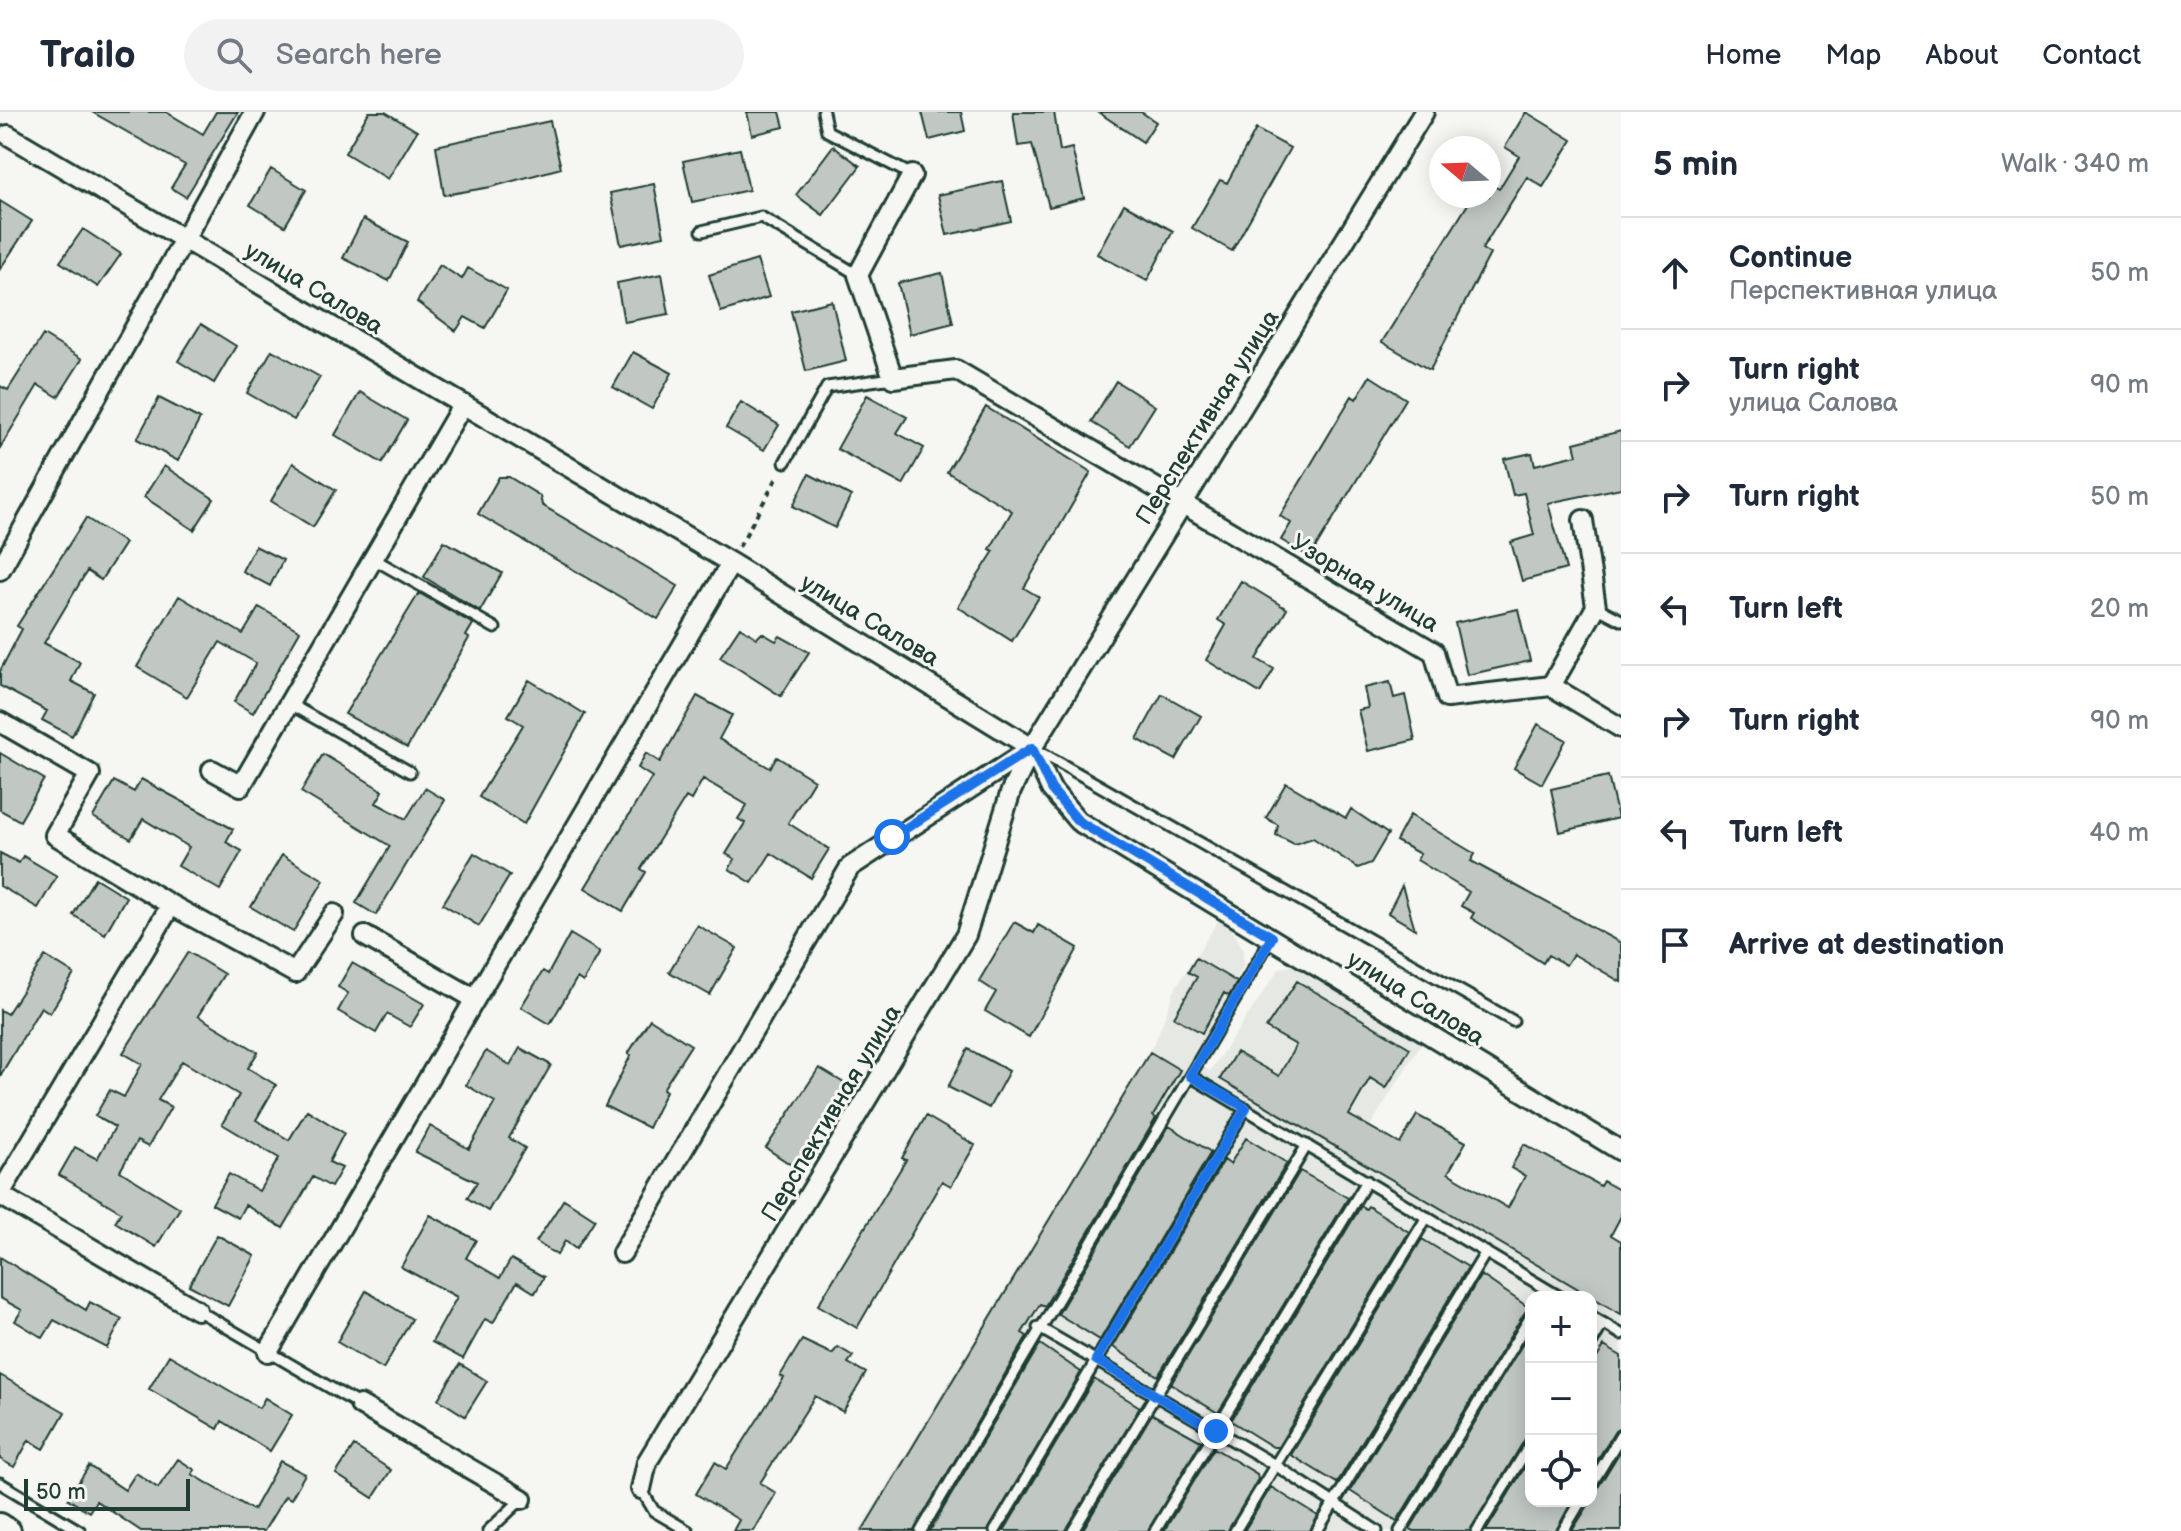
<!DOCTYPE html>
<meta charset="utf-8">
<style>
body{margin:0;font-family:"Balsamiq Sans",sans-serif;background:#f2f2f3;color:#1f2937}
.controls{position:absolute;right:24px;bottom:24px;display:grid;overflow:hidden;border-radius:16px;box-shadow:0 4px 20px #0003}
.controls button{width:72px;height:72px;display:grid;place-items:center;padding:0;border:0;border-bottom:2px solid #e0e1e3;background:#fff;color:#1f2937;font:40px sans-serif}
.compass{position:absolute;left:1429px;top:24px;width:72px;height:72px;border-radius:50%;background:#fff;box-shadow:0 4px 20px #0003;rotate:289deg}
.scale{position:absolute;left:24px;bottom:20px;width:166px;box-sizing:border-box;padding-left:8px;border:4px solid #1f3d34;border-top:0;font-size:22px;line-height:28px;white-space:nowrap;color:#1f3d34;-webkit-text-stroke:6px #f6f6f2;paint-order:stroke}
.stop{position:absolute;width:24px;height:24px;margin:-18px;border:6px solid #1a73e8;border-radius:50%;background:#fff}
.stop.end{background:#1a73e8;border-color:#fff;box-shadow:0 2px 8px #0008}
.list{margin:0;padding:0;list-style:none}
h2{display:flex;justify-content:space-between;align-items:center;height:104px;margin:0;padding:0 32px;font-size:34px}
h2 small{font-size:26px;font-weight:400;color:#747a83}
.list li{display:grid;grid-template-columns:52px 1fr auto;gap:24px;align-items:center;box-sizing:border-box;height:112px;padding:0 32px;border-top:2px solid #e0e1e3}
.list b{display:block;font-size:30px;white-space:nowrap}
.list p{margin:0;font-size:26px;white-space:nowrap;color:#747a83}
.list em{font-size:26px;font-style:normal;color:#747a83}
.icon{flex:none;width:44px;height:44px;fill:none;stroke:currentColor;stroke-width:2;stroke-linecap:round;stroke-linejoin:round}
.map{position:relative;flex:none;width:1621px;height:1419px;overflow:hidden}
header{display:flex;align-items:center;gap:48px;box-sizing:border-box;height:112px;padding:0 40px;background:#fff;border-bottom:2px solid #e0e1e3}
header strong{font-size:38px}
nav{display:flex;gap:44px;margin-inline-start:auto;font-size:28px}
.search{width:560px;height:72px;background:#f2f2f3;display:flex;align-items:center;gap:20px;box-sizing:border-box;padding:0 28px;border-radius:44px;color:#747a83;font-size:30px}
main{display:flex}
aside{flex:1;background:#fff}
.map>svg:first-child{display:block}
.built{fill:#e6e8e4;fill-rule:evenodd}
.building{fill:#c1c8c3;stroke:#1f3d34;stroke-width:2}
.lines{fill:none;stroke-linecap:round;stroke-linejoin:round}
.service-casing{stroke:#1f3d34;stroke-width:15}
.minor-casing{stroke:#1f3d34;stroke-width:24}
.tertiary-casing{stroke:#1f3d34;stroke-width:28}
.path{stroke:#1f3d34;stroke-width:4;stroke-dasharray:6 6;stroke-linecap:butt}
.service{stroke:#f6f6f2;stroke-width:9}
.minor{stroke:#f6f6f2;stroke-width:18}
.tertiary{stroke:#f6f6f2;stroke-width:22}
.route{stroke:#1a73e8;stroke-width:10}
.labels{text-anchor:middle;stroke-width:6;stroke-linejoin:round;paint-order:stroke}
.street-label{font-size:24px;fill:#1f3d34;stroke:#f6f6f2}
</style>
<header>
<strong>Trailo</strong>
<div class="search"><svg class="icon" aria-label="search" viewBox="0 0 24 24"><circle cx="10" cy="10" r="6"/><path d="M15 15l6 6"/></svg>Search here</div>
<nav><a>Home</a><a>Map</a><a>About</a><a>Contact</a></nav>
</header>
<main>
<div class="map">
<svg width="1621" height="1419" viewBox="0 0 1621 1419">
<rect width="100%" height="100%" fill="#f6f6f2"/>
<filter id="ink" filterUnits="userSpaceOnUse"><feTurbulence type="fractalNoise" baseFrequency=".0125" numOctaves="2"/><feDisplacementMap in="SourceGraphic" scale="16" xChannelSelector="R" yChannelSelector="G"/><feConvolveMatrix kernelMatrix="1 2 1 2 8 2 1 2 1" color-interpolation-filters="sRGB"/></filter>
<g filter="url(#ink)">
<!-- built -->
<path class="built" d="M 1218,809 L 1231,816 L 1243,837 L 1243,855 L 1192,949 L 1210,959 L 1280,856 L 1297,853 L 1424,927 L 1370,1014 L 1507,1096 L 1513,1087 L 1610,1147 L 1621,1129 L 1621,1419 L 859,1419 L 1156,928 L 1176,875 ZM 1531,1185 L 1591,1185 L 1591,1389 L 1531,1389 Z"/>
<!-- building -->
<path class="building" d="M 92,0 L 166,0 L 203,22 L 216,0 L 238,0 L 186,85 L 171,76 L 185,53 Z
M 369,0 L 385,0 L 417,19 L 388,67 L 345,41 Z
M 747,0 L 780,0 L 784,15 L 752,23 Z
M 922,0 L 961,0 L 965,19 L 929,28 Z
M 1013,0 L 1054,0 L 1060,39 L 1072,36 L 1084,86 L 1049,95 L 1032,32 L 1018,34 Z
M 1098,0 L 1141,0 L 1156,10 L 1143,30 Z
M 1526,0 L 1572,28 L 1543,75 L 1527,65 L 1482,137 L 1490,142 L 1430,258 L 1382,230 L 1473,84 L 1489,84 L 1489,71 L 1499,77 L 1519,44 L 1505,35 Z
M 550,9 L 561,56 L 491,75 L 444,83 L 436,34 Z
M 1256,17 L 1290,36 L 1232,139 L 1192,116 L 1220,68 L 1227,71 Z
M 833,34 L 860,54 L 823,103 L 796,83 Z
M 740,37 L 749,78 L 692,90 L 683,49 Z
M 271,57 L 306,78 L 285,114 L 250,93 Z
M 1002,69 L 1011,109 L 947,123 L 938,83 Z
M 654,72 L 664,124 L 621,133 L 610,81 Z
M 0,89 L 32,109 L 0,157 Z
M 1124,92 L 1173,119 L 1147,169 L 1097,142 Z
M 363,107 L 408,130 L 389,169 L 343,146 Z
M 83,117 L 121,142 L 98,175 L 60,150 Z
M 757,148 L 769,185 L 721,200 L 709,163 Z
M 440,153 L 462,167 L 468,156 L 507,178 L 485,216 L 465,205 L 456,219 L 417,190 Z
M 942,161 L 953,211 L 910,222 L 898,171 Z
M 662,162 L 669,202 L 624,210 L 617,171 Z
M 832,189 L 846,249 L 806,259 L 791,199 Z
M 201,212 L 236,234 L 214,271 L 178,249 Z
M 43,223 L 82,247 L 58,285 L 38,273 L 0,336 L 0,274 L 8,278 Z
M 272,238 L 320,265 L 294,308 L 247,281 Z
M 633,240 L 672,261 L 652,297 L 613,275 Z
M 1370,264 L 1406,287 L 1310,445 L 1281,428 L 1291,411 L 1280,404 L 1352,284 L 1356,287 Z
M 1116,269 L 1155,294 L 1130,334 L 1091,310 Z
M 360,280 L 407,308 L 382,351 L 335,323 Z
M 867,283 L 907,305 L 897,321 L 924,336 L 903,373 L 837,337 Z
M 159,286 L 200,307 L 178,349 L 137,327 Z
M 741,290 L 779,313 L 764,338 L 726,316 Z
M 986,295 L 1091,360 L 1024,476 L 1039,485 L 1012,529 L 958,495 L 994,439 L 990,437 L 1012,399 L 947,360 Z
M 1621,319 L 1621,376 L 1548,391 L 1566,457 L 1522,469 L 1511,430 L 1534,423 L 1524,381 L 1513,383 L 1504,347 L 1532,341 L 1535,353 L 1577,343 L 1574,331 Z
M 293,351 L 336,378 L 313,415 L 271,389 Z
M 164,354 L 214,387 L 194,418 L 144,385 Z
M 809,362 L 851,384 L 835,416 L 793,394 Z
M 499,365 L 509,365 L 540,384 L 542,393 L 678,474 L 658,507 L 478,402 Z
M 86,406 L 125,431 L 101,468 L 87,459 L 44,531 L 80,550 L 71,569 L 94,581 L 72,624 L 42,608 L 47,599 L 0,574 L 0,559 L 22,517 L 17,514 Z
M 444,429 L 502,461 L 480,499 L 424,465 Z
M 255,434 L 283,448 L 270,474 L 242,459 Z
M 1241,469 L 1287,497 L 1257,547 L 1274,557 L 1260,581 L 1206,548 L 1226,513 L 1218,508 Z
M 419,481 L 473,512 L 466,524 L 469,526 L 407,636 L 345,602 Z
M 179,484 L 243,522 L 259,495 L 300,519 L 253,601 L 234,590 L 256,551 L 220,530 L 187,585 L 137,555 Z
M 1518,497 L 1530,549 L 1467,563 L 1455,511 Z
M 740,515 L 757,526 L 762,521 L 776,529 L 780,524 L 809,540 L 781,584 L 720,545 Z
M 529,568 L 585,602 L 524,712 L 479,685 L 523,613 L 508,604 Z
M 1390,570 L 1394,586 L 1405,583 L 1415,628 L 1368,639 L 1358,598 L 1368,596 L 1364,576 Z
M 1162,582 L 1201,604 L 1176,648 L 1137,627 Z
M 697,584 L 732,603 L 719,627 L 770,656 L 777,645 L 814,668 L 788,711 L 829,737 L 811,766 L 771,741 L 752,771 L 729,757 L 735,747 L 726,742 L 745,711 L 738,707 L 747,693 L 703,667 L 691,688 L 686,685 L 641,757 L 646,760 L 623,799 L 585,776 L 652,665 L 638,656 L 646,641 L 660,650 Z
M 1538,612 L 1566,628 L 1542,672 L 1514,656 Z
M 0,641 L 44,667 L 20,709 L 0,698 Z
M 323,642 L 383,679 L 376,691 L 406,707 L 425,676 L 445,688 L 376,803 L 356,791 L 390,734 L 301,680 Z
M 1608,664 L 1618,706 L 1560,720 L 1551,677 Z
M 141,667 L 233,717 L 226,730 L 242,739 L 220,778 L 178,754 L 189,735 L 143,707 L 131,727 L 93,705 L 114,669 L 134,680 Z
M 1286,671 L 1346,706 L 1351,697 L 1388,722 L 1371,751 L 1358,756 L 1313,726 L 1294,732 L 1276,723 L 1278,713 L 1266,706 Z
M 1410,703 L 1475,742 L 1471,749 L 1621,831 L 1621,870 L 1573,842 L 1566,853 L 1548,843 L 1543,851 L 1471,806 L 1474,801 L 1461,794 L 1469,780 L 1417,748 L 1420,742 L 1396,729 Z
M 0,741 L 19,751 L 23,744 L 57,764 L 38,796 L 0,774 Z
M 474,741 L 510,763 L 479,814 L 443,792 Z
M 282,743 L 324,768 L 293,820 L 251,795 Z
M 95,766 L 126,785 L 105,822 L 73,803 Z
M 1402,774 L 1415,817 L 1388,801 Z
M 1014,810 L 1034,821 L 1038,813 L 1078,836 L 1029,925 L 985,899 L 996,880 L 979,869 Z
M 697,813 L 737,836 L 710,883 L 669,860 Z
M 570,822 L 600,840 L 583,870 L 577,866 L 550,912 L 521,895 L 543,859 L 548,862 Z
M 188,840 L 224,862 L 198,904 L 258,940 L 248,956 L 276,973 L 256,1008 L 289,1028 L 307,998 L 344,1021 L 329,1050 L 342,1056 L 331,1075 L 313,1065 L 283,1116 L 245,1093 L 238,1106 L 212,1092 L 229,1062 L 259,1079 L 279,1046 L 222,1012 L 239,983 L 182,949 L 158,988 L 171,995 L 148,1035 L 137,1029 L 120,1059 L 180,1096 L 156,1135 L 115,1110 L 121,1100 L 59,1063 L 75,1035 L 97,1047 L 115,1015 L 95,1004 L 110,978 L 124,985 L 142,952 L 123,941 Z
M 45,844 L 74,862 L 50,901 L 41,895 L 0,964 L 0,898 L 7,902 Z
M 1196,846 L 1237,870 L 1229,884 L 1224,881 L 1202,921 L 1174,905 L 1197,865 L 1188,860 Z
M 352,851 L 424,892 L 410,915 L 387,902 L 376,921 L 338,899 L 348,881 L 338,875 Z
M 1297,869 L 1410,936 L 1386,976 L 1370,966 L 1349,1003 L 1400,1032 L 1417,1003 L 1466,1030 L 1448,1061 L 1508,1096 L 1525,1064 L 1511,1056 L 1524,1032 L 1600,1074 L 1603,1069 L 1621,1079 L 1621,1104 L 1611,1123 L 1621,1129 L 1621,1202 L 1220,967 L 1236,940 L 1279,964 L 1296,933 L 1266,916 Z
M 650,907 L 691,933 L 663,977 L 666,979 L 648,1016 L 605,994 L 631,943 L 628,942 Z
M 520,936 L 551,953 L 509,1026 L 525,1036 L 488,1099 L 467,1086 L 477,1070 L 415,1040 L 430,1014 L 469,1037 L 495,990 L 466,973 L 486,939 L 510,953 Z
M 968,937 L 1009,959 L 989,996 L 948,975 Z
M 1150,940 L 1180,958 L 1153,1004 L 1156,1006 L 1045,1194 L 1040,1192 L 1022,1221 L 1027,1224 L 914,1419 L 862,1419 Z
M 819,956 L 849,974 L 796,1056 L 766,1036 Z
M 926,1004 L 975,1033 L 951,1074 L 942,1069 L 857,1216 L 818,1193 L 906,1048 L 902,1046 Z
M 1169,1014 L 1211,1040 L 1100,1228 L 1058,1202 Z
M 1246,1026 L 1287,1051 L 1158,1264 L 1113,1235 L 1224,1048 L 1230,1052 Z
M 1300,1059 L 1348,1086 L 1218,1301 L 1171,1272 Z
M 564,1087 L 595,1107 L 576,1137 L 565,1129 L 557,1143 L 536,1130 Z
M 1361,1094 L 1366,1097 L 1368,1094 L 1409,1120 L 1278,1335 L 1273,1335 L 1231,1309 Z
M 430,1103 L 476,1128 L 466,1146 L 500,1166 L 511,1147 L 544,1165 L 535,1181 L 517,1170 L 493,1211 L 485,1207 L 463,1247 L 432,1230 L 457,1185 L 401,1155 Z
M 217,1123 L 255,1144 L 228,1194 L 189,1173 Z
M 1422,1127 L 1468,1155 L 1337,1371 L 1291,1343 Z
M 0,1145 L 86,1198 L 90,1190 L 122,1207 L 107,1236 L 54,1208 L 43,1226 L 15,1209 L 22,1198 L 0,1186 Z
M 1481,1163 L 1531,1197 L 1525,1200 L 1397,1409 L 1350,1379 Z
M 366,1179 L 412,1207 L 383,1257 L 337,1230 Z
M 1531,1218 L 1531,1324 L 1525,1327 L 1470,1419 L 1414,1419 L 1410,1417 Z
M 802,1228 L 832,1242 L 838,1235 L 853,1244 L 848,1251 L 866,1261 L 843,1300 L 815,1284 L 760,1371 L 776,1381 L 754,1419 L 733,1419 L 739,1408 L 696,1382 L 715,1350 L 726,1357 L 784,1266 L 780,1264 Z
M 1040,1232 L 1081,1260 L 988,1419 L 930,1419 Z
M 1604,1234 L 1621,1244 L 1621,1316 L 1615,1319 L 1591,1358 L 1591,1256 Z
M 169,1243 L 259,1296 L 265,1286 L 292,1303 L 270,1339 L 222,1309 L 218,1317 L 149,1277 Z
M 460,1252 L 487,1269 L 465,1304 L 438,1287 Z
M 0,1263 L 65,1300 L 44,1337 L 29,1328 L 14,1355 L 0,1347 Z
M 1094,1267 L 1140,1295 L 1066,1419 L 1004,1419 Z
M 1152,1302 L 1201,1329 L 1148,1419 L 1082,1419 Z
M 354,1334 L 391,1358 L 373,1386 L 336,1362 Z
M 1214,1336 L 1257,1362 L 1258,1367 L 1228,1419 L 1164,1419 Z
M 1621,1338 L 1621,1419 L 1572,1419 L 1591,1389 L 1591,1380 L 1597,1377 Z
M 1531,1345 L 1531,1389 L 1572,1389 L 1556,1419 L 1486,1419 Z
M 178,1347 L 195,1358 L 192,1362 L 253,1398 L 280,1349 L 305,1362 L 291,1387 L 285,1384 L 264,1419 L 141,1419 L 96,1389 L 89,1400 L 68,1387 L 89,1354 L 125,1378 L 136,1361 L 158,1376 Z
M 1271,1375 L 1318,1404 L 1310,1419 L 1244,1419 Z"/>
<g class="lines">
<!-- service casing -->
<g class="service-casing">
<path id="service" d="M 823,0 L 827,19 L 912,63
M 702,119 L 761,105 L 858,163
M 785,350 L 827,275 L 893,266
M 372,446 L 495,516
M 1596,495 L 1621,508
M 288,591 L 410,660
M 1035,637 L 1513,909
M 1190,964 L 1560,1185
M 197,1198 L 360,1293
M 1591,1204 L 1621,1222
M 1038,1215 L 1275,1353 L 1377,1419
M 1591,1232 L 1603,1211
M 0,1371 L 80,1419
M 1591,1373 L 1621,1323
M 641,1377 L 654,1399 L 688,1419
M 488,1419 L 522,1387
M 921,1419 L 1272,825
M 995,1419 L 1246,996
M 1073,1419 L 1307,1033
M 1155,1419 L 1367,1069
M 1235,1419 L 1427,1105
M 1317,1419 L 1486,1140
M 1400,1419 L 1531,1204
M 1477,1419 L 1531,1331
M 1563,1419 L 1581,1389"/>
</g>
<!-- minor casing -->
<g class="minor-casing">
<path id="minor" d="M 8,23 L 731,451 L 1032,636 L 1051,677 L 1078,709 L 1621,1039
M 912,63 L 858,163 L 893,266 L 956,258 L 1434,540 L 1447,586 L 1551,574
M 0,458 L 255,0
M 1551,574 L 1596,495 L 1583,408
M 1551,574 L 1621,616
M 0,610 L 90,662 L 55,723 L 171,793
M 212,658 L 241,674 L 463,292
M 365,824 L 475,887
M 0,1082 L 171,793 L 295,861 L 334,802
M 0,1083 L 197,1198
M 622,1141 L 850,755 L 1032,636
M 268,1240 L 731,451
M 360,1293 L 522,1387
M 641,1377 L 647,1350 L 966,823 L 1011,679 L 1032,636 L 1424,0"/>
</g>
<!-- tertiary casing -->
<g class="tertiary-casing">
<path id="tertiary" d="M 0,1413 L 9,1419"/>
</g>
<!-- path -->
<path class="path" d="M 739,435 L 779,362"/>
<!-- service -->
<use href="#service" class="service"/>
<!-- minor -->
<use href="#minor" class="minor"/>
<!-- tertiary -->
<use href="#tertiary" class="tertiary"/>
</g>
</g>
<g class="lines" filter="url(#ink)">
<!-- route -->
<path class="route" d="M 892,725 L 1032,636 L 1051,677 L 1078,709 L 1272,825 L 1190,964 L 1246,996 L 1096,1248 L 1216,1319"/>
</g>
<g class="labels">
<!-- street labels -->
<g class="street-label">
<text transform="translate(314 176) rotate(31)" y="8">улица Салова</text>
<text transform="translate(1207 305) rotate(-58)" y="8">Перспективная улица</text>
<text transform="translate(1365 471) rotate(31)" y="8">Узорная улица</text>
<text transform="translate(870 508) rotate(31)" y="8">улица Салова</text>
<text transform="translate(1416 886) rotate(32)" y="8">улица Салова</text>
<text transform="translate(831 1001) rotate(-59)" y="8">Перспективная улица</text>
</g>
</g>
</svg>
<div class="controls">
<button>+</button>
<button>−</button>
<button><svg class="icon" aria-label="locate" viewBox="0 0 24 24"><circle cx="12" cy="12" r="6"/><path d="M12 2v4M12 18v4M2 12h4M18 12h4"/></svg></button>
</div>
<svg class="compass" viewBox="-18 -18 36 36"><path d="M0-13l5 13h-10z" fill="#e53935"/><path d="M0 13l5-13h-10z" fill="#747a83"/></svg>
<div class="scale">50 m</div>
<div class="stop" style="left:892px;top:725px"></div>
<div class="stop end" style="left:1216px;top:1319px"></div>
</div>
<aside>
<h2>5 min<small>Walk · 340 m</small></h2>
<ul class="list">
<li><svg class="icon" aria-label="ahead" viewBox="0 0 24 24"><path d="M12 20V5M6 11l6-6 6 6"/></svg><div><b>Continue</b><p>Перспективная улица</p></div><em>50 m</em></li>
<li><svg class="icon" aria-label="right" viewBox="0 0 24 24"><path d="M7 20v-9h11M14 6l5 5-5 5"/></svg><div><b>Turn right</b><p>улица Салова</p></div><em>90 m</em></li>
<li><svg class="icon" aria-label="right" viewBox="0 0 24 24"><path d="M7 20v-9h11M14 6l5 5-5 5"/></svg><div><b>Turn right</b></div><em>50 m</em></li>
<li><svg class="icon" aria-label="left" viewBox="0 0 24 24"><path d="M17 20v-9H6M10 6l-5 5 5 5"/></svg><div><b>Turn left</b></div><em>20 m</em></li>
<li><svg class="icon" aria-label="right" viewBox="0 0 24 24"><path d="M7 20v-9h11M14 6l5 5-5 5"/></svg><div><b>Turn right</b></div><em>90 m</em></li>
<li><svg class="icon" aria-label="left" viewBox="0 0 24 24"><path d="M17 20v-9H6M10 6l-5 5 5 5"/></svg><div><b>Turn left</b></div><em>40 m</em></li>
<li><svg class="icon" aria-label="arrive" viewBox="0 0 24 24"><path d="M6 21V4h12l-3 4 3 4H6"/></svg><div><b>Arrive at destination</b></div></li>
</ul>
</aside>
</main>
